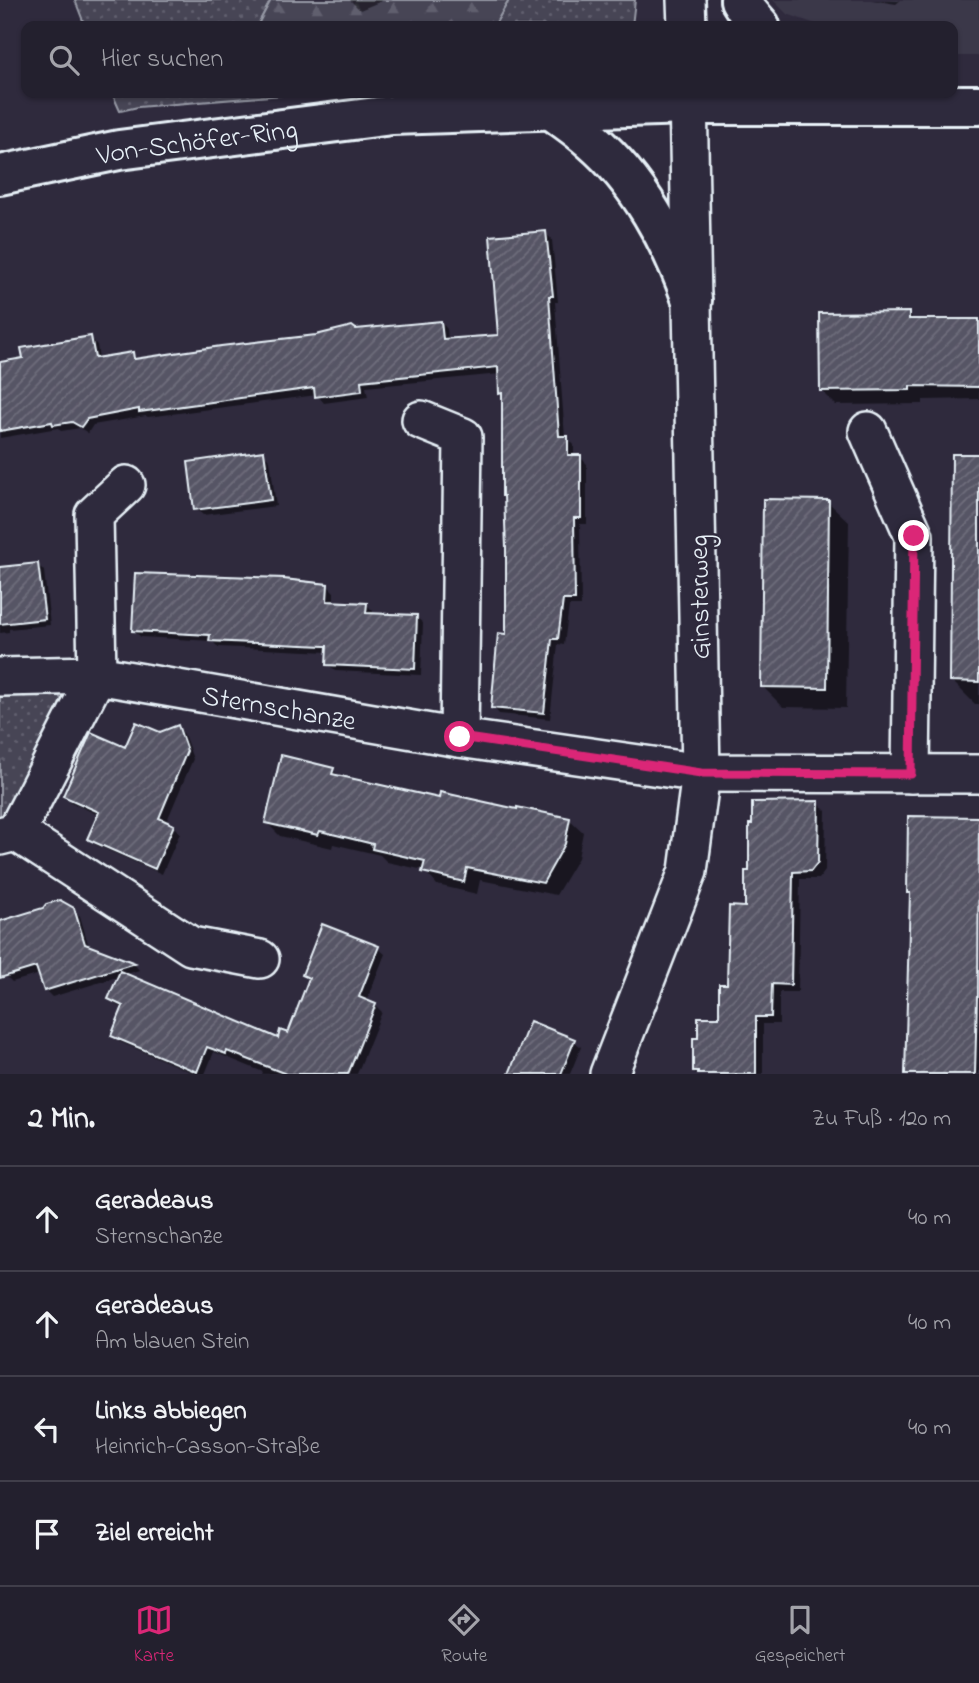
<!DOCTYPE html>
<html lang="de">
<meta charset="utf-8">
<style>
body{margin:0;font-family:"Indie Flower",sans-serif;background:#2b2836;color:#f1f3f6}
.stop{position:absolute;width:21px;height:21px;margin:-16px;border:5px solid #db2777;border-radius:50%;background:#fff}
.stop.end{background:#db2777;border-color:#fff;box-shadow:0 2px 7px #0008}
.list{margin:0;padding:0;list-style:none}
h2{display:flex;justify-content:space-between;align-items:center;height:91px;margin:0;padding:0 28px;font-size:30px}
h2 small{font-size:23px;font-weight:400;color:#a3a3aa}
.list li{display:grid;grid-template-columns:46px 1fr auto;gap:21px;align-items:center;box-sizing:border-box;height:105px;padding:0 28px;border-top:2px solid #403e4a}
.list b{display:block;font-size:26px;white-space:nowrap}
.list p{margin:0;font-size:23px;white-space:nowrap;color:#a3a3aa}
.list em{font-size:23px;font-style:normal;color:#a3a3aa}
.icon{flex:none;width:38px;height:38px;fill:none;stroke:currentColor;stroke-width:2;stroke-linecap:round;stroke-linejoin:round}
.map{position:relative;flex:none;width:979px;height:1074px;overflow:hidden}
.search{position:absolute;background:#23202e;box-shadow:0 2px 5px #0004;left:21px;right:21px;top:21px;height:77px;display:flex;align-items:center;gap:18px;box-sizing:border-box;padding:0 24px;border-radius:14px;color:#a3a3aa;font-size:26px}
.sheet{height:511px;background:#23202e}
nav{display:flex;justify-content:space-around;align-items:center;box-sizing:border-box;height:98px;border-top:2px solid #403e4a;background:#23202e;font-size:19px;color:#a3a3aa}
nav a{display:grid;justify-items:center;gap:4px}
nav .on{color:#db2777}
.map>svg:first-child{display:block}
.built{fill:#3b3749}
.grass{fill:url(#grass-dots);stroke:#979aa6;stroke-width:2}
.forest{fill:url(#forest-firs);stroke:#979aa6;stroke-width:2}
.shadow{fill:#0007}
.building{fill:url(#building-hatch);stroke:#e8f1f8;stroke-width:2}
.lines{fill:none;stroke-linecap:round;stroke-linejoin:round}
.street-casing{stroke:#e8f1f8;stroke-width:42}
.secondary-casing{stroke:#e8f1f8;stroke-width:44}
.street{stroke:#2f2a3d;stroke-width:37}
.secondary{stroke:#2f2a3d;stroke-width:38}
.route{stroke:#db2777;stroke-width:9}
.labels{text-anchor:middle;stroke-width:5;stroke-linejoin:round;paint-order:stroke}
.street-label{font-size:28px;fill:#e8f1f8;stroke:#2f2a3d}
</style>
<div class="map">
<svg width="979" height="1074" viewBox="0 0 979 1074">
<defs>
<pattern id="grass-dots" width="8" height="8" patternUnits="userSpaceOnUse" patternTransform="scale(1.75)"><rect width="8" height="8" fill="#464455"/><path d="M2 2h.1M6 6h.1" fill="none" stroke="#615f6e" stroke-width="1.8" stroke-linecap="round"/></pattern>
<pattern id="forest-firs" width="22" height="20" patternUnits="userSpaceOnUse" patternTransform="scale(1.75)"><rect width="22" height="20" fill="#464455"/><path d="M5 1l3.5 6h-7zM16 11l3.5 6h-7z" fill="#615f6e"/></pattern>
<pattern id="building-hatch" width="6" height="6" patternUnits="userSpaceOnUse" patternTransform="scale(1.75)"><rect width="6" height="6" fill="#575565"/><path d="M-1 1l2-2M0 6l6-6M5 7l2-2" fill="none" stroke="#6f6e7c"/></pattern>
</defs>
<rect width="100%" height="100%" fill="#2f2a3d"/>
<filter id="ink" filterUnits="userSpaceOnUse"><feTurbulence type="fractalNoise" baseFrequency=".0143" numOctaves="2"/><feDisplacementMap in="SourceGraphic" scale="14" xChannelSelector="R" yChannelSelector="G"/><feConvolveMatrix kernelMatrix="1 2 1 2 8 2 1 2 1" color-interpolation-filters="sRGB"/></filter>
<g filter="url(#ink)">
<!-- built -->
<path class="built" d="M 773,0 L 979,0 L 979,56 L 953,56 L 953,26 L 821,26 L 787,14 Z"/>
<!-- grass -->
<path class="grass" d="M 75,0 L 271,0 L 257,26 L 85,26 Z
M 509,0 L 635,0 L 632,26 L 494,26 Z
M 112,93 L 308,93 L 138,107 L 120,111 Z
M 0,696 L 59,696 L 64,703 L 10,812 L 0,819 Z"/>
<!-- forest -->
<path class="forest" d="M 271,0 L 509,0 L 494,26 L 257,26 Z"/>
<!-- shadow -->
<path class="shadow" d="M 350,0 L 384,0 L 360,10 Z
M 871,0 L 898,1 L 901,0 L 896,4 Z
M 546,233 L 552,240 L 558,302 L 555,302 L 565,438 L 568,438 L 574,445 L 574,457 L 580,457 L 587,464 L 587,524 L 580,524 L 581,606 L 569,606 L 564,645 L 558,644 L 550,719 L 499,714 L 493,707 L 508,636 L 504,396 L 501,393 L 500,374 L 366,387 L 368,397 L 324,403 L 317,395 L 148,417 L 146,416 L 93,425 L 88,433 L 80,428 L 61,431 L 58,428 L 0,438 L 0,364 L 25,359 L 90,338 L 97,345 L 99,359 L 132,354 L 139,360 L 355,331 L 441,322 L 447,329 L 448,340 L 500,337 Z
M 908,313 L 915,321 L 979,322 L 979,399 L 923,400 L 923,404 L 836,405 L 822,391 Z
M 263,453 L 270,460 L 276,506 L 203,515 L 196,509 Z
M 979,456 L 979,704 L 975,704 L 952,681 Z
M 828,502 L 849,522 L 846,708 L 783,707 L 763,687 Z
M 38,565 L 44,571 L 50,625 L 9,629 L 9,632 L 0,633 L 0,567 Z
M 328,586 L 334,592 L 334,603 L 366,604 L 373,611 L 373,615 L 416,617 L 423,623 L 421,675 L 335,671 L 328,664 L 328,652 L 218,647 L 212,641 L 141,637 L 134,631 Z
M 178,727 L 184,734 L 193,759 L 166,823 L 173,826 L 180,833 L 162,874 L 96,845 L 89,838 L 99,815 L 72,803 L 65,796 L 126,750 Z
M 333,770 L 340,777 L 440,800 L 569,819 L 583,832 L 578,858 L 556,895 L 480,880 L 477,894 L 437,885 L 424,870 L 387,862 L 380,855 L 333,844 L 332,848 L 280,836 L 267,823 Z
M 818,803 L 826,811 L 825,871 L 819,879 L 800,879 L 798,992 L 779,992 L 779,1024 L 763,1024 L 763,1074 L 695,1074 L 695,1040 L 700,1040 L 721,1018 L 747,908 L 751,873 Z
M 978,819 L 979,1074 L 907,1074 L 911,895 L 909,893 Z
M 73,909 L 80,916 L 89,947 L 134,964 L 139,970 L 123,975 L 279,1040 L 289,1035 L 310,981 L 304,975 L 378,948 L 385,954 L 366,1002 L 375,1005 L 382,1012 L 357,1074 L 262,1074 L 263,1072 L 214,1052 L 205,1074 L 196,1074 L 120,1042 L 113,1035 L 124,1009 L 116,1005 L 110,999 L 120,976 L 52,997 L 45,990 L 40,974 L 12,982 L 6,976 L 0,974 L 0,918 L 4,921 Z
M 574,1041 L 581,1047 L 570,1074 L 511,1074 Z"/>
<!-- building -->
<path class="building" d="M 546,231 L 553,296 L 549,296 L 559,436 L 568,436 L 568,455 L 581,455 L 581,518 L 574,518 L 575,600 L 563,600 L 558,639 L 552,639 L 544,713 L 491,708 L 498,633 L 506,634 L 506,548 L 504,496 L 502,496 L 502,393 L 499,394 L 498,367 L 361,381 L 362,391 L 315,397 L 314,388 L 139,412 L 139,409 L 87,419 L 81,427 L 72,422 L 53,425 L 52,422 L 0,431 L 0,362 L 23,358 L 21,348 L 91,336 L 95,358 L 133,352 L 134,359 L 221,346 L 316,335 L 352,326 L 356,329 L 441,321 L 443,339 L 498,335 L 490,236 Z
M 909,312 L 909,319 L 979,319 L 979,387 L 910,386 L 910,390 L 820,391 L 819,313 Z
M 264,451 L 271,500 L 194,510 L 188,462 Z
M 952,454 L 979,454 L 979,682 L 950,681 Z
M 763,499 L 829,500 L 827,688 L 761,687 Z
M 38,563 L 45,619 L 0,624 L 0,567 Z
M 135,573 L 284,578 L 284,579 L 328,584 L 327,601 L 367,603 L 366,613 L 417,615 L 415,669 L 326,665 L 327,646 L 324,646 L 209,641 L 210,635 L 132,631 Z
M 136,722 L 160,732 L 178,725 L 187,751 L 159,818 L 174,825 L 155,869 L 87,839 L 99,812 L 63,796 L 91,732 L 125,747 Z
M 281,755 L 334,768 L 332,774 L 439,798 L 440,792 L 517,809 L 517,807 L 570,818 L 565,844 L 543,883 L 467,868 L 464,882 L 422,872 L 425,861 L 372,849 L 373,844 L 320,831 L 318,835 L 265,823 Z
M 819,801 L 818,862 L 811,871 L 793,872 L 791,985 L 772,984 L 771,1017 L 756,1017 L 756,1074 L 698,1074 L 698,1071 L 693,1071 L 693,1038 L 698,1038 L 698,1017 L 719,1017 L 719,984 L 727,984 L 729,906 L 745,907 L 745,871 L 749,871 L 749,824 L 752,824 L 752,802 Z
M 908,816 L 979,817 L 978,997 L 977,997 L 975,1074 L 905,1074 L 910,893 L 907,893 Z
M 60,900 L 74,908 L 85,944 L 135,963 L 44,991 L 36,967 L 0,978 L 0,921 L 43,908 L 46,904 Z
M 322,924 L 379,946 L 359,997 L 376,1004 L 348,1074 L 286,1074 L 227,1051 L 226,1054 L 207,1047 L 197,1072 L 111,1036 L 123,1006 L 108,999 L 120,971 L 278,1038 L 280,1030 L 288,1033 L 309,978 L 302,975 Z
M 530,1021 L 575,1039 L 561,1074 L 509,1074 Z"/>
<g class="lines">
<!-- street casing -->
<g class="street-casing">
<g id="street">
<path d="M 686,0 L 687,26"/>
<path d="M 421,420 L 463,437 L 459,738"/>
<path d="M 868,431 L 914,536 L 911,774"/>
<path d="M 0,677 L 97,675 L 94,515 L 126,485"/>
<path d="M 16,832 L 191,946 L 260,959"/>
<path id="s1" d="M 0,836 L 16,832 L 97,675 L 459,738 L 701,773 L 979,774"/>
<path d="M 609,1074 L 688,871 L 701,773 L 688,93"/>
</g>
</g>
<!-- secondary casing -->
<g class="secondary-casing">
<g id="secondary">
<path d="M 740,0 L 747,11 L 760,26"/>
<path d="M 552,110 C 565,120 579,129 591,140 C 638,180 672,242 692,300"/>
<path id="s2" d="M 0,175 L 119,150 L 392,115 L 688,105 L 979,105"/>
</g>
</g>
<!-- street -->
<use href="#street" class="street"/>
<!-- secondary -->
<use href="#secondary" class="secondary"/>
</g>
</g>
<g class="lines" filter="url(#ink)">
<!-- route -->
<path class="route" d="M 460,737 L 701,773 L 911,774 L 914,536"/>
</g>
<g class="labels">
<!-- street labels -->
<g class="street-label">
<text dy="10" stroke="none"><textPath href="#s2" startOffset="200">Von-Schöfer-Ring</textPath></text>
<text transform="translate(698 597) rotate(-91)" y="10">Ginsterweg</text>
<text dy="10" stroke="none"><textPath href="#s1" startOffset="378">Sternschanze</textPath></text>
</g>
</g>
</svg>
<div class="stop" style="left:460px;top:737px"></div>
<div class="stop end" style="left:914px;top:536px"></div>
<div class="search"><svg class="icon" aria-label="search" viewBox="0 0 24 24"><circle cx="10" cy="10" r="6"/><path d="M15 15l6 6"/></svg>Hier suchen</div>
</div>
<section class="sheet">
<h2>2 Min.<small>Zu Fuß · 120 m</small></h2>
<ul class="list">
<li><svg class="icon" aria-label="ahead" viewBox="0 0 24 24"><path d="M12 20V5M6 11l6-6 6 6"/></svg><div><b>Geradeaus</b><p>Sternschanze</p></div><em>40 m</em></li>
<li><svg class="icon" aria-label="ahead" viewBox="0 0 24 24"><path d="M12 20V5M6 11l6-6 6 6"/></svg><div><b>Geradeaus</b><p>Am blauen Stein</p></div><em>40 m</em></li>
<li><svg class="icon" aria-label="left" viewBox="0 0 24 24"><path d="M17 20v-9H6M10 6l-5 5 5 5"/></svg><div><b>Links abbiegen</b><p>Heinrich-Casson-Straße</p></div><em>40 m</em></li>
<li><svg class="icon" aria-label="arrive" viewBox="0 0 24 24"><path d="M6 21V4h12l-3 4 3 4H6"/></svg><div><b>Ziel erreicht</b></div></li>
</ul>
</section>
<nav>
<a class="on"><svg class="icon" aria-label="map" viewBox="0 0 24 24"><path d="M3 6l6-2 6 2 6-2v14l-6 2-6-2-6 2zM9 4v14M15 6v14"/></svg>Karte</a>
<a><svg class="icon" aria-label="directions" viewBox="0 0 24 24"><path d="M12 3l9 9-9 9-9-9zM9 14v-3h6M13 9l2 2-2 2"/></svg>Route</a>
<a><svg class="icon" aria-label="saved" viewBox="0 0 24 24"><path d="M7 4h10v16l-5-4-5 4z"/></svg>Gespeichert</a>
</nav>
